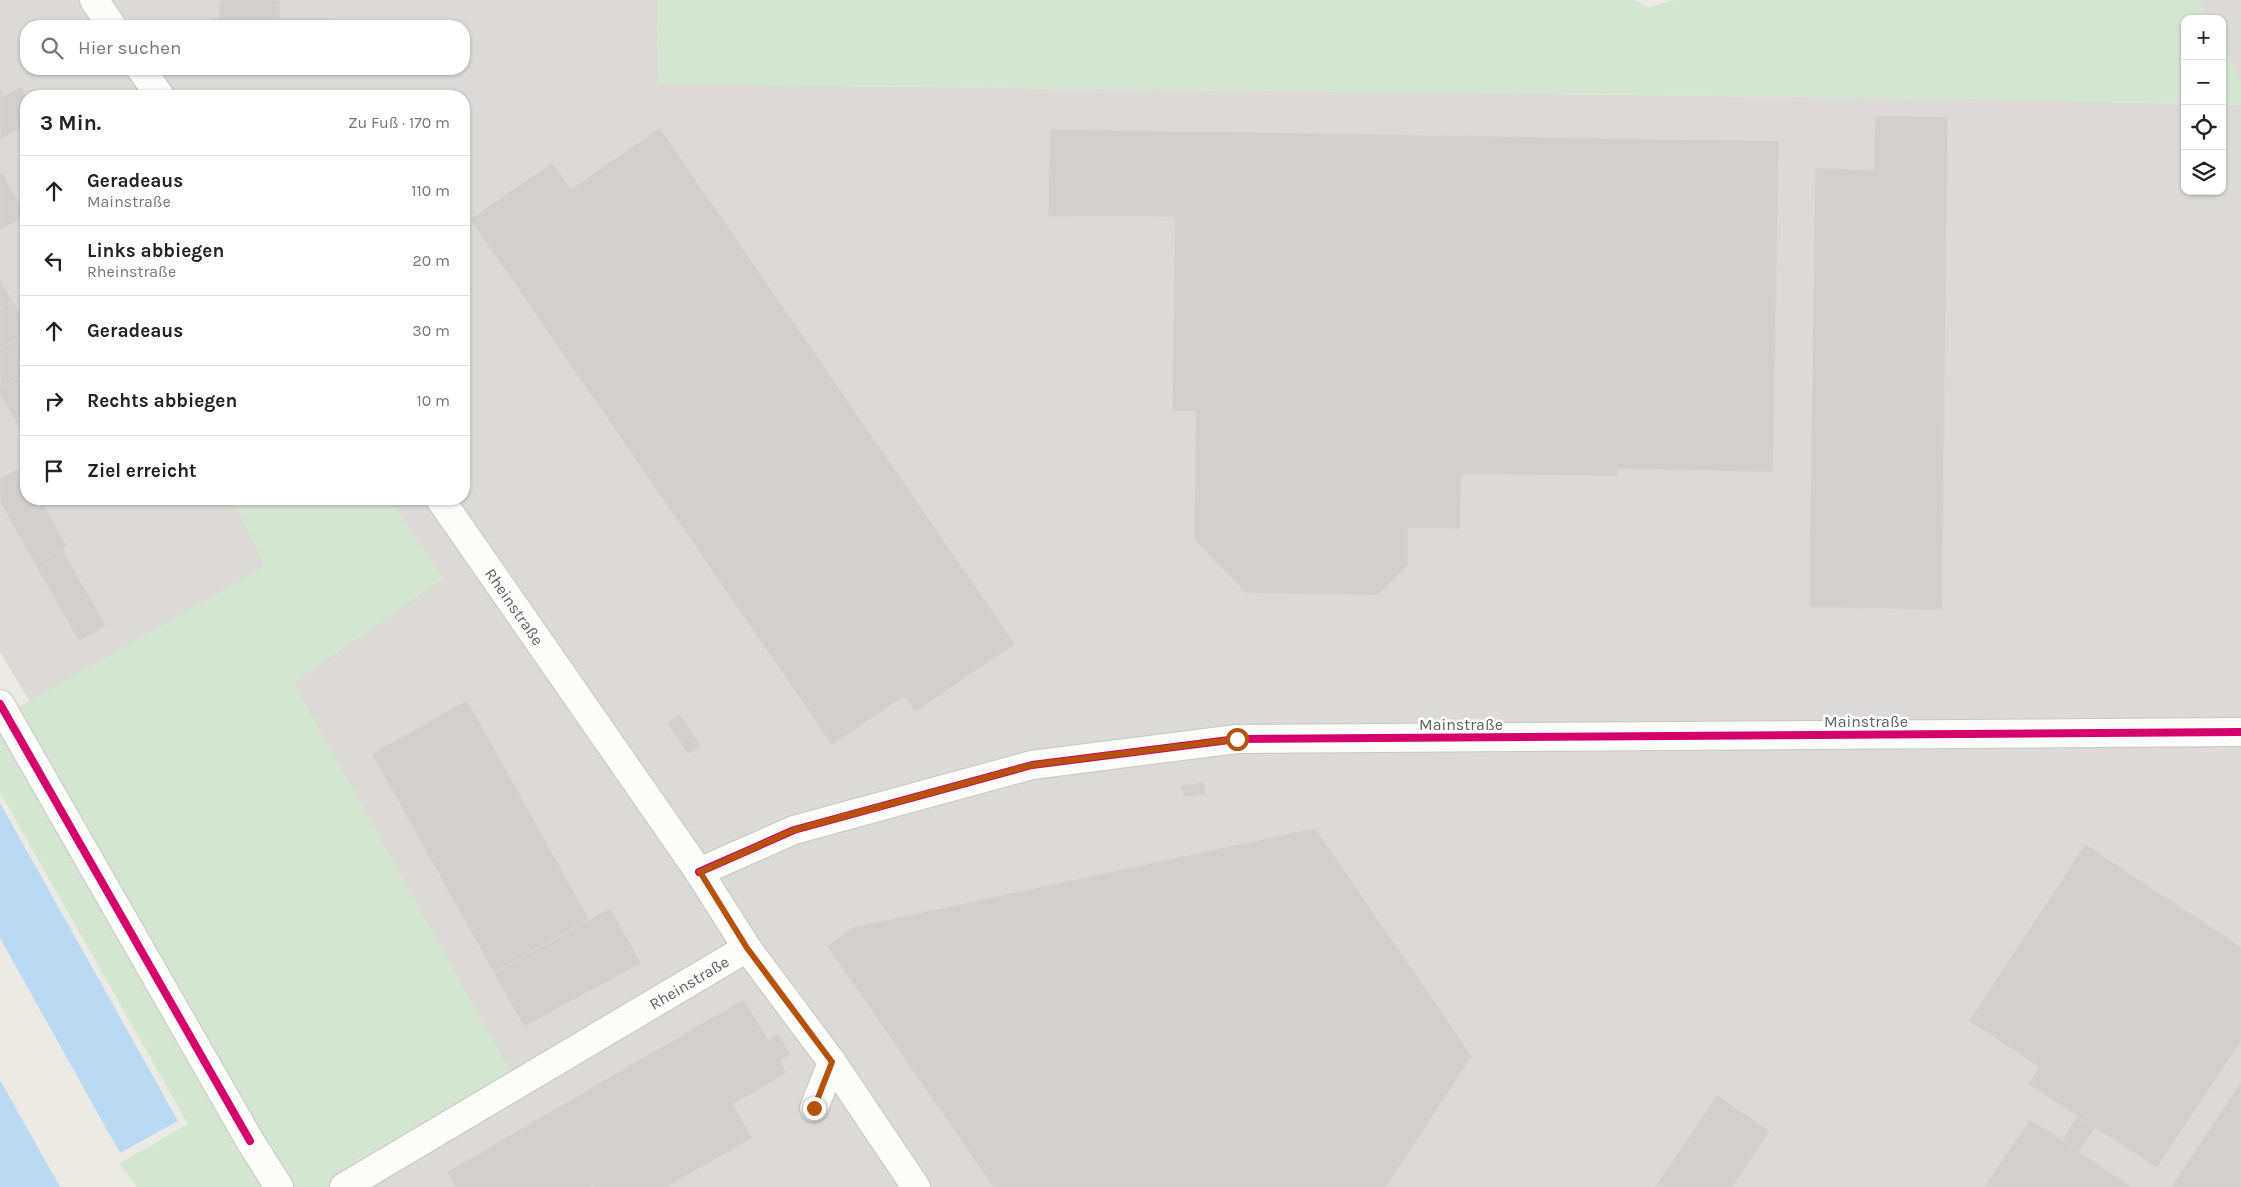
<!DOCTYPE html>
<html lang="de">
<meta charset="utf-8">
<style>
body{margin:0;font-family:Karla,sans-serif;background:#f2f2f2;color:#222}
.controls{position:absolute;right:15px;top:15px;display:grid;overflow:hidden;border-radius:10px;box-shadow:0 1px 4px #0004}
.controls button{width:45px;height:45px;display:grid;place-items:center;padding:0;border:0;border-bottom:1px solid #e0e0e0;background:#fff;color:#222;font:25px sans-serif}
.stop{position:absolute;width:15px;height:15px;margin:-11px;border:4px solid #b45309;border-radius:50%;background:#fff}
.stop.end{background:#b45309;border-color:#fff;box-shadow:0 1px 5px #0008}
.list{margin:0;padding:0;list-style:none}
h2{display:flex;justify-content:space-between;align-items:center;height:65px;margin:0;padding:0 20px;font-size:21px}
h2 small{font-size:16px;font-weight:400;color:#767676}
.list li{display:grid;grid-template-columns:32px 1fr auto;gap:15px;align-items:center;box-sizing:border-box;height:70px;padding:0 20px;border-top:1px solid #e0e0e0}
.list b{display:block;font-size:19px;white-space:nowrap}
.list p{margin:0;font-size:16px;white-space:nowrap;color:#767676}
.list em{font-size:16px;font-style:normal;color:#767676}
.icon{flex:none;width:28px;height:28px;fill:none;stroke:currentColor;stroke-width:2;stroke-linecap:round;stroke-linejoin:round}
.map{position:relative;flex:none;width:2241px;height:1187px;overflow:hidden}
.search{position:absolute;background:#fff;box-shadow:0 1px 4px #0004;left:20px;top:20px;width:450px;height:55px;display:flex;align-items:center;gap:12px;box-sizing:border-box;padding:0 18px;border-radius:20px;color:#767676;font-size:19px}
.panel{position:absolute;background:#fff;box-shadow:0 1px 4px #0004;left:20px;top:90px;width:450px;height:415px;border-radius:20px}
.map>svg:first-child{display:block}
.industrial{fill:#dbdad6;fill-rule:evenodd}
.green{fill:#d3e6d0}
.water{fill:#badaf3}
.building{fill:#d1d0ce;stroke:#d9d8d4}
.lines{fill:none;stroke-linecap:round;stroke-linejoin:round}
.minor-casing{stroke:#c7c7c7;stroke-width:30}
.minor{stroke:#fcfcfb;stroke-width:28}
.cycleway-casing{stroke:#fff;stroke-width:11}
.cycleway{stroke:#d6006c;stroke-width:8}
.route{stroke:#b45309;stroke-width:6}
.labels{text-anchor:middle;stroke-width:5;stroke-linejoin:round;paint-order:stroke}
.street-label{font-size:16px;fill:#5b5e62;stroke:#fff}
</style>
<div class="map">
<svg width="2241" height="1187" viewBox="0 0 2241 1187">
<rect width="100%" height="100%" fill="#eae9e4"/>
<!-- industrial -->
<path class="industrial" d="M 0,0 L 657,0 L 658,84 L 1977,99 L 2185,104 L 2185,191 L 2222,191 L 2222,105 L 2241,105 L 2241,1187 L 364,1187 L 350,1165 L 513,1077 L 293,683 L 443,578 L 389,499 L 464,499 L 464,96 L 26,96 L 26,499 L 232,499 L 266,566 L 30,702 L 0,652 ZM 26,26 L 464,26 L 464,69 L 26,69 Z
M 2198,0 L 2241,0 L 2241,82 L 2222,46 L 2222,19 L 2208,19 Z"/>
<!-- green -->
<path class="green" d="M 657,0 L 1634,0 L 1648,8 L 1674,0 L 2198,0 L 2208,19 L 2185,19 L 2185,104 L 1977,99 L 658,84 Z
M 2222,46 L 2241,82 L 2241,105 L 2222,105 Z
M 232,499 L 389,499 L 443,578 L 293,683 L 513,1077 L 350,1164 L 364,1187 L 137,1187 L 119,1164 L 188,1124 L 0,792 L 0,718 L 265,566 Z"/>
<!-- water -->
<path class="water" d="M 0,803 L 178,1121 L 120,1153 L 0,938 Z
M 0,1080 L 60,1187 L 0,1187 Z"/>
<!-- building -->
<path class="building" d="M 220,0 L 280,0 L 280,18 L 329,18 L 329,26 L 207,26 L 214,18 L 219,18 Z
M 247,69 L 329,69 L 329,71 L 246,70 Z
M 21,87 L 26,96 L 26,125 L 0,140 L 0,88 L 4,96 Z
M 1875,116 L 1948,117 L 1942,610 L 1809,607 L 1815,168 L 1874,170 Z
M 660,128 L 1015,644 L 915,712 L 904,696 L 832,745 L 470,219 L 552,163 L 571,189 Z
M 1050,129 L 1779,141 L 1773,472 L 1617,469 L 1618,476 L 1461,474 L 1460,529 L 1408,528 L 1408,565 L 1378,595 L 1246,593 L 1194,539 L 1196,411 L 1172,411 L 1175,217 L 1048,216 Z
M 2,172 L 26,215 L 0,230 L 0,173 Z
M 0,279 L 13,301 L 0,309 Z
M 13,301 L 26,325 L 26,334 L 0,349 L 0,309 Z
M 26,334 L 26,374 L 0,388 L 0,349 Z
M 26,374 L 26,414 L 15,420 L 0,395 L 0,388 Z
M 26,414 L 26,441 L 15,420 Z
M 17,469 L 26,487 L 26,499 L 33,499 L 38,507 L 43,504 L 67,546 L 35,564 L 0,502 L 0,479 Z
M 62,549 L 106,626 L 79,641 L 35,564 Z
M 467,700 L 589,919 L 494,973 L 372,754 Z
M 680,715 L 701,746 L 688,754 L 667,723 Z
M 1204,782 L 1206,795 L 1184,797 L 1182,785 Z
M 1315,828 L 1472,1056 L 1386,1187 L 993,1187 L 827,946 L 854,927 Z
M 2085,844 L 2241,947 L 2241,1041 L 2157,1168 L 2028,1084 L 2039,1067 L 1969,1021 Z
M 610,908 L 641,963 L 524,1027 L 494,973 Z
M 744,999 L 768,1040 L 778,1034 L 791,1055 L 780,1061 L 787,1073 L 733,1104 L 752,1138 L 667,1187 L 595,1187 L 593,1185 L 589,1187 L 455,1187 L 447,1172 Z
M 2241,1082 L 2241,1187 L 2171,1187 Z
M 1717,1095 L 1770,1131 L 1732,1187 L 1655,1187 Z
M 2077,1116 L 2095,1128 L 2079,1151 L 2062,1140 Z
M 2030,1119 L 2062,1140 L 2132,1187 L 1984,1187 Z"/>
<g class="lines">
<!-- minor casing -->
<g class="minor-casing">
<g id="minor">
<path d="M 94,0 L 112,26"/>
<path d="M 141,69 L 160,96"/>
<path id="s1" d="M 440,499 L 699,872 L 747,948 L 832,1062 L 916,1187"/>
<path d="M 0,704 L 250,1141 L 279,1187"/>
<path d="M 699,872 L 794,830 L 1032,765 L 1237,739 L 2241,732"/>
<path d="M 814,1108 L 832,1062"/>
<path id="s2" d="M 344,1187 L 747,948"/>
</g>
</g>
<!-- minor -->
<use href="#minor" class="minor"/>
<!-- cycleway casing -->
<g class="cycleway-casing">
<path id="cycleway" d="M 0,704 L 250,1141
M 699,872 L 794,830 L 1032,765 L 1237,739 L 2241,732"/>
</g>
<!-- cycleway -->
<use href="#cycleway" class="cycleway"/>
</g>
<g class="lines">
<!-- route -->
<path class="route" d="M 814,1108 L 832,1062 L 747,948 L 700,872 L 794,830 L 1032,765 L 1237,739"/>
</g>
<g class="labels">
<!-- street labels -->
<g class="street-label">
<text dy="6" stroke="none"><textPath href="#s1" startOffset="131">Rheinstraße</textPath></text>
<text x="1866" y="727">Mainstraße</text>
<text x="1461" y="730">Mainstraße</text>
<text dy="6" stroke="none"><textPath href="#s2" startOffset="401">Rheinstraße</textPath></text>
</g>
</g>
</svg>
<div class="controls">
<button>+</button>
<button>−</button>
<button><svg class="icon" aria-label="locate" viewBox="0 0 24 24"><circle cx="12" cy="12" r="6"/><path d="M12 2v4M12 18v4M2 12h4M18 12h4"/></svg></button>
<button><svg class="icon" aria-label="layers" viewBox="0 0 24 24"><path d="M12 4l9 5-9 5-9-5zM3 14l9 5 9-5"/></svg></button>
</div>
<div class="stop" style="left:1237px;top:739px"></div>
<div class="stop end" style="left:814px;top:1108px"></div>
<div class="search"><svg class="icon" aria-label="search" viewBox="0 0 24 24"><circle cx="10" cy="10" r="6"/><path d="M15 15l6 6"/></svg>Hier suchen</div>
<section class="panel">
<h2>3 Min.<small>Zu Fuß · 170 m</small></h2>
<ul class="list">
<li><svg class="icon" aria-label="ahead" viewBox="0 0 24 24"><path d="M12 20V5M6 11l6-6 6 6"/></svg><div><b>Geradeaus</b><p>Mainstraße</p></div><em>110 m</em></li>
<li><svg class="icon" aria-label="left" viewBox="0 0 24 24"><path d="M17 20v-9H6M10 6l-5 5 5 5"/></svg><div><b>Links abbiegen</b><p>Rheinstraße</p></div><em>20 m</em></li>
<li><svg class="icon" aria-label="ahead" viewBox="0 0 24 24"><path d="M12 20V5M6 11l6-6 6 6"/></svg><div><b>Geradeaus</b></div><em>30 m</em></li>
<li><svg class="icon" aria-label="right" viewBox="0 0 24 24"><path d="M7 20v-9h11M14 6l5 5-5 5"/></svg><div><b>Rechts abbiegen</b></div><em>10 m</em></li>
<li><svg class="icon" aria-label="arrive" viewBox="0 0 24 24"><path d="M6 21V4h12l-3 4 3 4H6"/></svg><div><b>Ziel erreicht</b></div></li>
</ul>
</section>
</div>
